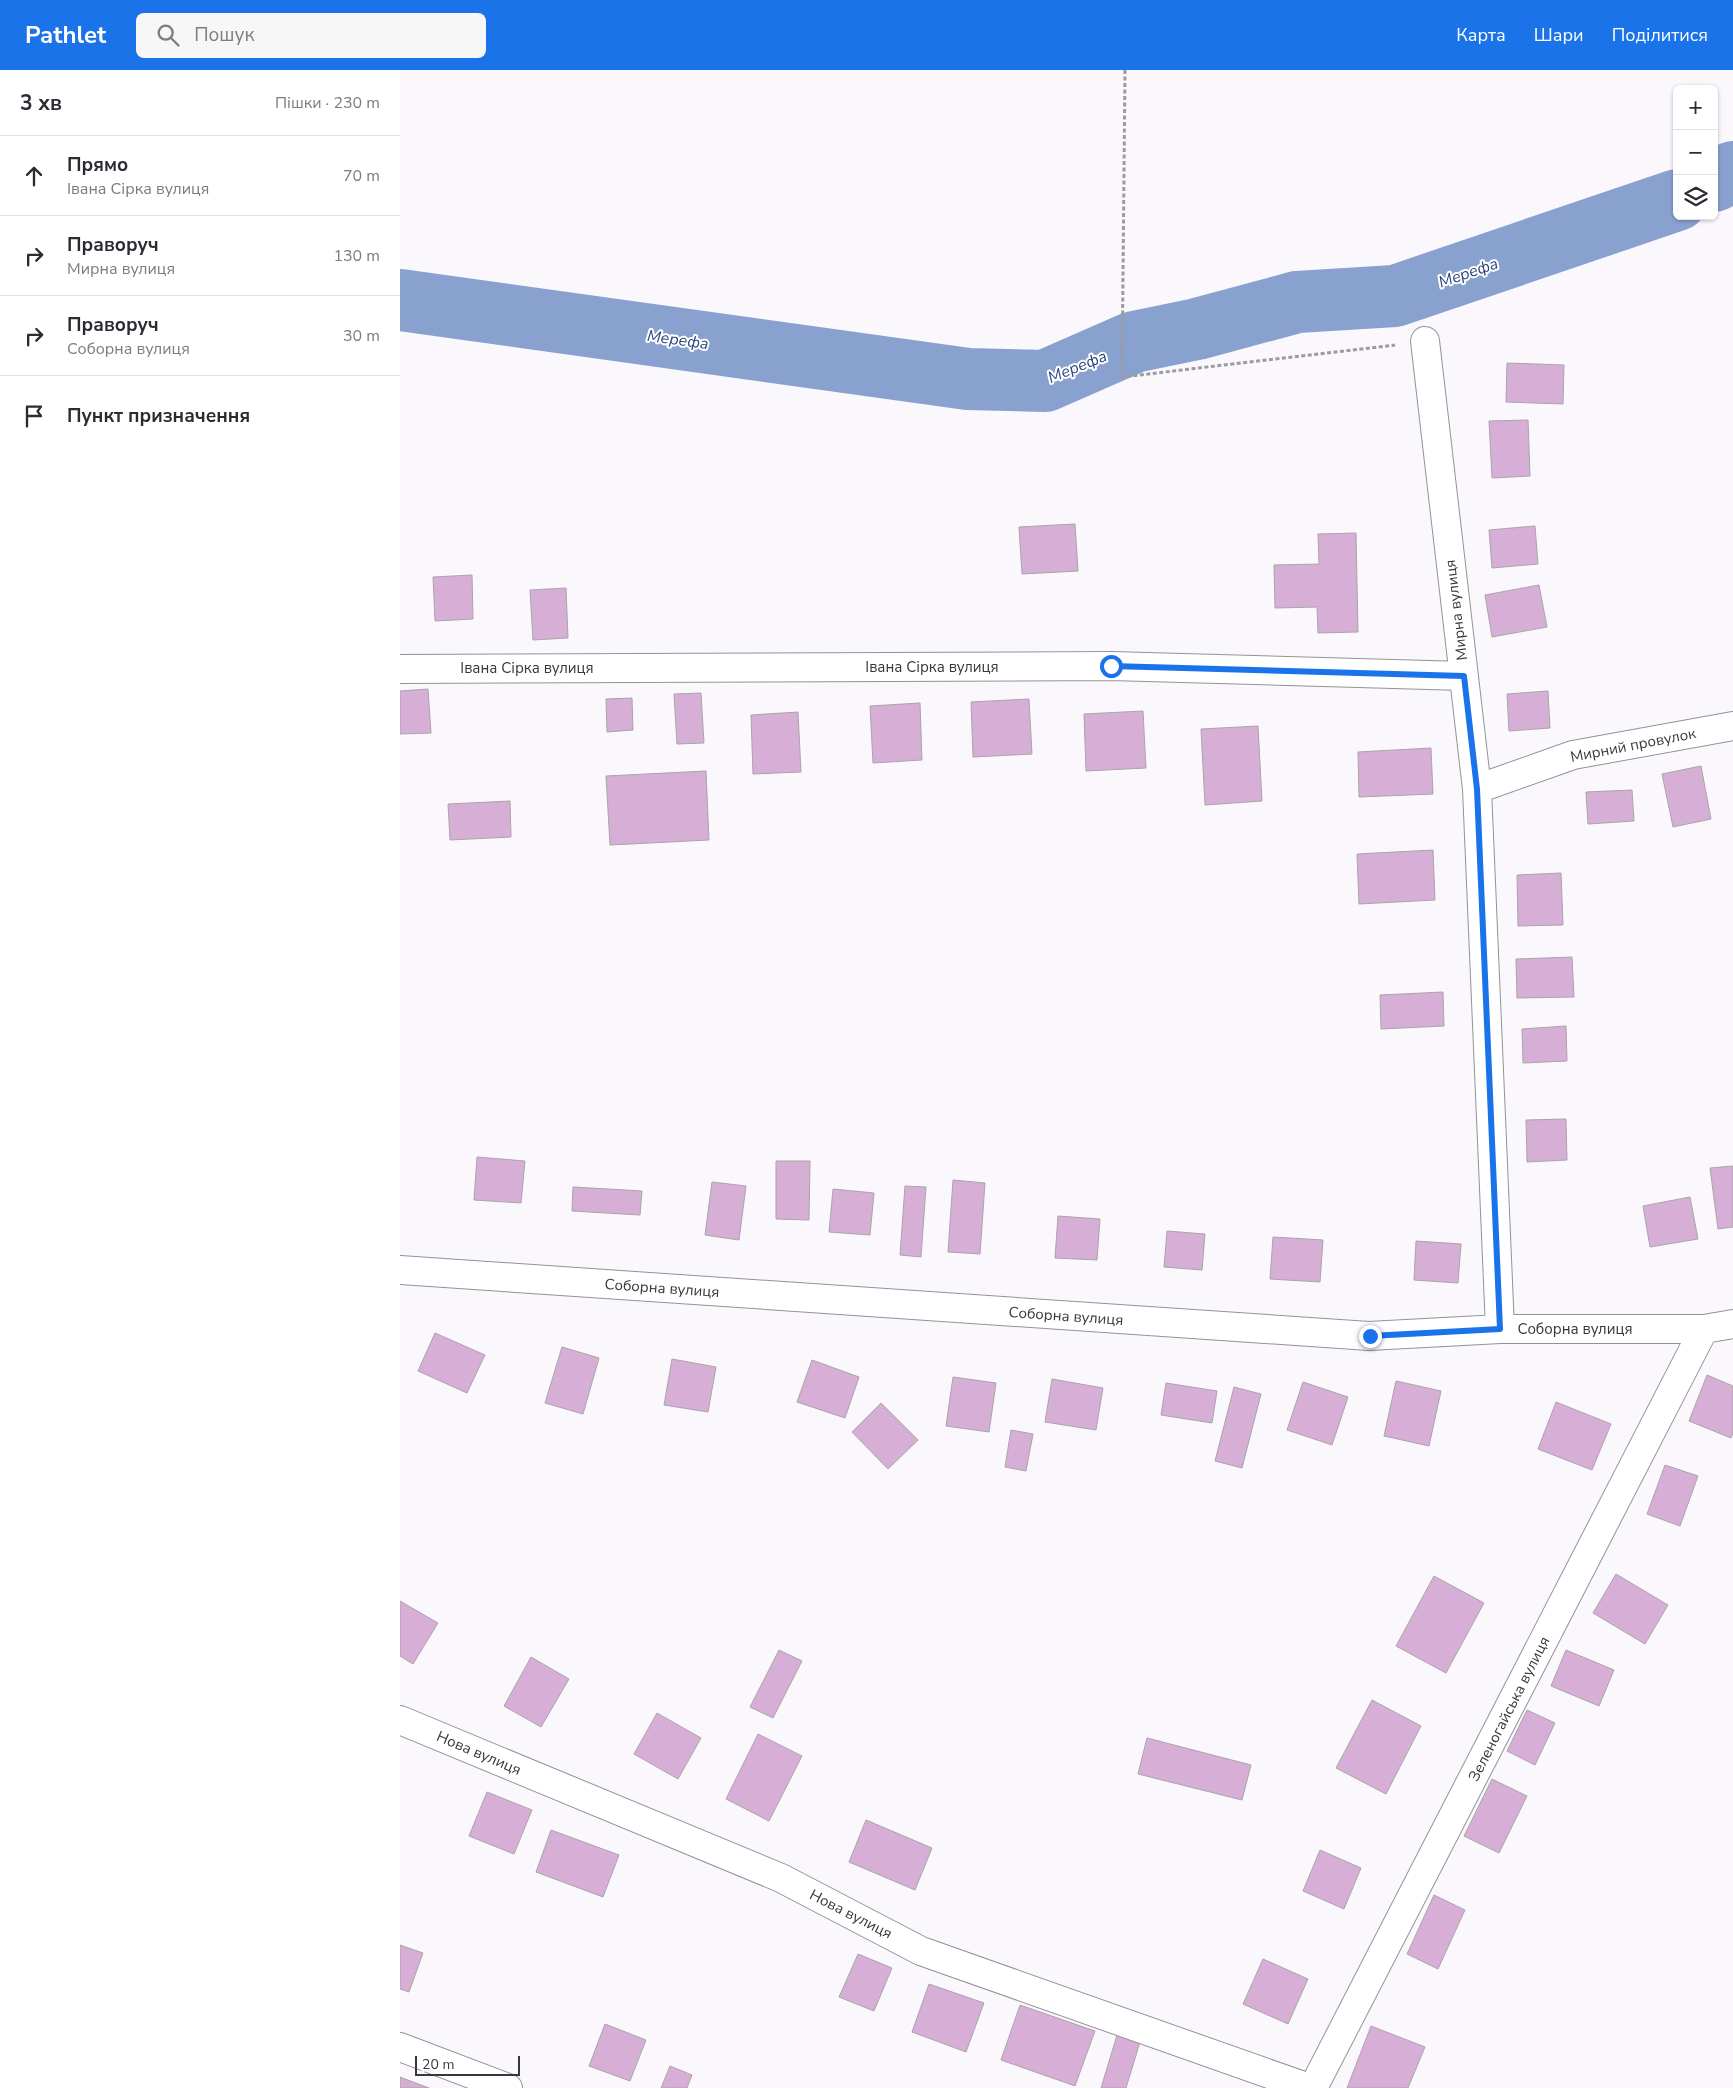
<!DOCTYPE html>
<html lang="uk">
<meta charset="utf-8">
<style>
body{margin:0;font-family:"Nunito Sans",sans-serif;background:#f7f7f7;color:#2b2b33}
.controls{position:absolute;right:15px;top:15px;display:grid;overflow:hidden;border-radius:8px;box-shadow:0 1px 4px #0004}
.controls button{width:45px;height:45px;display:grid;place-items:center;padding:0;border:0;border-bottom:1px solid #e1e1e2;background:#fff;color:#2b2b33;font:25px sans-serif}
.scale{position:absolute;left:15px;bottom:12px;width:105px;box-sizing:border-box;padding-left:5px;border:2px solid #383739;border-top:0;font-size:14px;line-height:18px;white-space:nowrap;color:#383739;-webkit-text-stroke:4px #fff;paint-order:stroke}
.stop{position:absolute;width:15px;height:15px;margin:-11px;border:4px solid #1a73e8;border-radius:50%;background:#fff}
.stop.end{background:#1a73e8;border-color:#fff;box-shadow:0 1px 5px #0008}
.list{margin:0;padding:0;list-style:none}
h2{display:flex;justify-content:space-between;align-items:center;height:65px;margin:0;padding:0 20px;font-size:21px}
h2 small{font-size:16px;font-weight:400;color:#7c7c81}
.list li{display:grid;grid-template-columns:32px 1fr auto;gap:15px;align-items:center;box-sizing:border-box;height:80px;padding:0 20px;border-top:1px solid #e1e1e2}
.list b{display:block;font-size:19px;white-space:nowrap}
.list p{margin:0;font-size:16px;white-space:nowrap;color:#7c7c81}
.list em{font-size:16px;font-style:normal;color:#7c7c81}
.icon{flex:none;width:28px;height:28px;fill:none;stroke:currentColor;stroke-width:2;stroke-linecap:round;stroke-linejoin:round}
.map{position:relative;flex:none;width:1333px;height:2018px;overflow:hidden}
header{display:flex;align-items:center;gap:30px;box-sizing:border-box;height:70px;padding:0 25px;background:#1a73e8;color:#fff}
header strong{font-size:24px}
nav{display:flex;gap:28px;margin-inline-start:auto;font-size:18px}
.search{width:350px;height:45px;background:#f7f7f7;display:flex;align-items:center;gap:12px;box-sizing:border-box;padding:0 18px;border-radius:8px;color:#7c7c81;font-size:19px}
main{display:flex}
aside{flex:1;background:#fff}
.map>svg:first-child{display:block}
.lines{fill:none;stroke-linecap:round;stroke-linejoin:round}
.river{stroke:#89a1ce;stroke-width:62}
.building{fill:#d7aed6;stroke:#a9a5a9}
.minor-casing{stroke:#949297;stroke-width:30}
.path{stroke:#9d9b9f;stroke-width:3;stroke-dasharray:4 2.5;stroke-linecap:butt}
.minor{stroke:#fff;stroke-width:28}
.route{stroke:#1a73e8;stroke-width:6}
.labels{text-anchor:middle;stroke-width:4;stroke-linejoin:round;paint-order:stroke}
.street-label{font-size:15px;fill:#383739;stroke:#fff}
.water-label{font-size:16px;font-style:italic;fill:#2a467f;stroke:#fff}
</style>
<header>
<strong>Pathlet</strong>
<div class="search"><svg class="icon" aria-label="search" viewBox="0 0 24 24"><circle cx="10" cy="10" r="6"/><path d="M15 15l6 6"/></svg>Пошук</div>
<nav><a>Карта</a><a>Шари</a><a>Поділитися</a></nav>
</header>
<main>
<aside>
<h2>3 хв<small>Пішки · 230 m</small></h2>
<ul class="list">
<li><svg class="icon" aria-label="ahead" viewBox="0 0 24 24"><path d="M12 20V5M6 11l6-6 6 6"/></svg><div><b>Прямо</b><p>Івана Сірка вулиця</p></div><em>70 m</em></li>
<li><svg class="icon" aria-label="right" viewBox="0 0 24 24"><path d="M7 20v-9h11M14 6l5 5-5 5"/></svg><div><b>Праворуч</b><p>Мирна вулиця</p></div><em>130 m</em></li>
<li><svg class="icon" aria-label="right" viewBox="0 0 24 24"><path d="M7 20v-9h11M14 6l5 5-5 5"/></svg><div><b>Праворуч</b><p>Соборна вулиця</p></div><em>30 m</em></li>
<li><svg class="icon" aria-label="arrive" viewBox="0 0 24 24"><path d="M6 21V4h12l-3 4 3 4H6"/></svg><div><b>Пункт призначення</b></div></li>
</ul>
</aside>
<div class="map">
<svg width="1333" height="2018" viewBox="0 0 1333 2018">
<rect width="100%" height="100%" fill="#faf7fd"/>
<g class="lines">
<!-- river -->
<path class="river" d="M 1314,111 L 1333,102
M 0,230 L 568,309 L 645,311 L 734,272 L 797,259 L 897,232 L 995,226 L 1277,130"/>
</g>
<!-- building -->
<path class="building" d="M 1107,293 L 1164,295 L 1163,334 L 1106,332 Z
M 1128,350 L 1130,406 L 1092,408 L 1089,351 Z
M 675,454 L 678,501 L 622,504 L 619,457 Z
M 1135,456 L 1138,494 L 1092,498 L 1089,460 Z
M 956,463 L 958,562 L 918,563 L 917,537 L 875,538 L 874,495 L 919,494 L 918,464 Z
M 72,505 L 73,549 L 35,551 L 33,507 Z
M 1139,515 L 1147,557 L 1092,567 L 1085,525 Z
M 166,518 L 168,568 L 133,570 L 130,520 Z
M 28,619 L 31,663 L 0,664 L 0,621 Z
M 1148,621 L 1150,658 L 1109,661 L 1107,624 Z
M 301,623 L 304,673 L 277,674 L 274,624 Z
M 232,628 L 233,660 L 207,662 L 206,629 Z
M 629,629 L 632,684 L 573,687 L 571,632 Z
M 520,633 L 522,690 L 473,693 L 470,636 Z
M 743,641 L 746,698 L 686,701 L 684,644 Z
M 398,642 L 401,702 L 353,704 L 351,645 Z
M 858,656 L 862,731 L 805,735 L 801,659 Z
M 1031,678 L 1033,724 L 959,727 L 958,682 Z
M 1301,696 L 1311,749 L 1273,757 L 1262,704 Z
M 306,701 L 309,770 L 210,775 L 206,706 Z
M 1232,720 L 1234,751 L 1188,754 L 1186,722 Z
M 110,731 L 111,767 L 50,770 L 48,734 Z
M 1033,780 L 1035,830 L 959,834 L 957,784 Z
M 1161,803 L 1163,855 L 1118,856 L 1117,805 Z
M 1172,887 L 1174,927 L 1117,928 L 1116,889 Z
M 1043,922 L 1044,956 L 981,959 L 980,925 Z
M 1166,956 L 1167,991 L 1123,993 L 1122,959 Z
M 1166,1049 L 1167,1090 L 1127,1092 L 1126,1050 Z
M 77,1087 L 125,1091 L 121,1133 L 74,1130 Z
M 376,1091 L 410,1091 L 409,1150 L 376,1149 Z
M 1333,1096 L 1333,1157 L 1318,1159 L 1310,1098 Z
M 553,1110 L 585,1113 L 580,1184 L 548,1182 Z
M 312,1112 L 346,1116 L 339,1170 L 305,1165 Z
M 505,1116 L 526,1117 L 521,1187 L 500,1185 Z
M 173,1117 L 242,1121 L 240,1145 L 172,1141 Z
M 433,1119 L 474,1123 L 470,1165 L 429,1162 Z
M 1290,1127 L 1298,1169 L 1250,1177 L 1243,1136 Z
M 658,1146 L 700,1149 L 697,1190 L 655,1188 Z
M 767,1161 L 805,1164 L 802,1200 L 764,1197 Z
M 873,1167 L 923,1170 L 920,1212 L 870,1209 Z
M 1016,1171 L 1061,1174 L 1058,1213 L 1014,1210 Z
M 35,1263 L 85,1285 L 67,1323 L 18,1301 Z
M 162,1277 L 199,1288 L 183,1344 L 145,1333 Z
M 272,1289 L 316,1297 L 308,1342 L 264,1335 Z
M 412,1290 L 459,1307 L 445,1348 L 397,1332 Z
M 1307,1305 L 1333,1316 L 1333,1363 L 1331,1368 L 1289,1351 Z
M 553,1307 L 596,1313 L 589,1362 L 546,1356 Z
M 652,1309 L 703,1318 L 696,1360 L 645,1352 Z
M 996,1311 L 1041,1321 L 1029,1376 L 984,1366 Z
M 903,1312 L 948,1327 L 932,1375 L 887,1360 Z
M 766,1313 L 817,1321 L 812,1353 L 761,1345 Z
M 834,1317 L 861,1324 L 842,1398 L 815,1391 Z
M 1156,1332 L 1211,1354 L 1192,1400 L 1138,1379 Z
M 481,1333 L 518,1370 L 488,1399 L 452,1362 Z
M 611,1360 L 633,1364 L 626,1401 L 605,1397 Z
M 1265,1395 L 1298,1406 L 1280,1456 L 1247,1444 Z
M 1216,1504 L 1268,1535 L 1245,1574 L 1193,1543 Z
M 1034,1506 L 1084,1533 L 1046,1603 L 996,1576 Z
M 0,1531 L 38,1553 L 13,1594 L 0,1586 Z
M 379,1580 L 402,1591 L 373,1648 L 350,1637 Z
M 1166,1580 L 1214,1600 L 1199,1636 L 1151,1616 Z
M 131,1587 L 169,1609 L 141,1657 L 104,1636 Z
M 972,1630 L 1021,1656 L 986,1724 L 936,1698 Z
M 1127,1640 L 1155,1653 L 1135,1695 L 1107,1681 Z
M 257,1643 L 301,1668 L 278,1709 L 234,1684 Z
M 358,1664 L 402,1686 L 369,1751 L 326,1729 Z
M 747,1668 L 851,1695 L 842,1730 L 738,1704 Z
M 1092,1709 L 1127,1726 L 1099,1783 L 1064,1766 Z
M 87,1722 L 132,1740 L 114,1784 L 69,1766 Z
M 466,1750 L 532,1778 L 515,1820 L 449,1792 Z
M 151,1760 L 219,1785 L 203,1827 L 136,1802 Z
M 920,1780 L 961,1798 L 944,1839 L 903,1821 Z
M 1034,1825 L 1065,1840 L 1038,1899 L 1007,1884 Z
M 0,1875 L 23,1883 L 9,1922 L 0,1919 Z
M 458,1884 L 492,1898 L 474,1941 L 439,1927 Z
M 863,1889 L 908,1909 L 888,1954 L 843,1934 Z
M 529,1914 L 584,1933 L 566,1982 L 512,1962 Z
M 620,1935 L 695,1961 L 675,2016 L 601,1990 Z
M 205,1954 L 246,1970 L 230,2011 L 189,1996 Z
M 971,1956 L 1025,1977 L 1008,2018 L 947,2018 Z
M 717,1965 L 740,1972 L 726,2018 L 701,2018 Z
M 270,1996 L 292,2005 L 287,2018 L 261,2018 Z
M 0,2007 L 29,2018 L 0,2018 Z"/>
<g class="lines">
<!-- minor casing -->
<g class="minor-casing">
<path id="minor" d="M 1025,271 L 1077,719 L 1100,1259
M 0,599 L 711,596 L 1064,606
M 1077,719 L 1173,685 L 1333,656
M 0,1200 L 969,1266 L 1100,1259 L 1304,1259 L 1333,1254
M 0,1650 L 381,1808 L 521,1881 L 909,2018
M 0,1977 L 108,2018
M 913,2018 L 1304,1259"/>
</g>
<!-- path -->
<path class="path" d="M 725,0 L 722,307 L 995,275"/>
<!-- minor -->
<use href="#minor" class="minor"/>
</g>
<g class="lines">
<!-- route -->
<path class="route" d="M 711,596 L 1064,606 L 1077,719 L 1100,1259 L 970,1266"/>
</g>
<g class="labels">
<!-- street labels -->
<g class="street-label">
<text transform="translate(1056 540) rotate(-97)" y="5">Мирна вулиця</text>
<text x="532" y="602">Івана Сірка вулиця</text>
<text x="127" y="603">Івана Сірка вулиця</text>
<text transform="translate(1233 675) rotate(-11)" y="5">Мирний провулок</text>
<text transform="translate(262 1218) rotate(4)" y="5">Соборна вулиця</text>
<text transform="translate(666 1246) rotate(4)" y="5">Соборна вулиця</text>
<text x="1175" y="1264">Соборна вулиця</text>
<text transform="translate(1109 1639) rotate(-63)" y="5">Зеленогайська вулиця</text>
<text transform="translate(79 1683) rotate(23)" y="5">Нова вулиця</text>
<text transform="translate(451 1844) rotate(27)" y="5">Нова вулиця</text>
</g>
<!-- water labels -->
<g class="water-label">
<text transform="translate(1068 202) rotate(-19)" y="6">Мерефа</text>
<text transform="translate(278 269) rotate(8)" y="6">Мерефа</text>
<text transform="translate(677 296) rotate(-22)" y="6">Мерефа</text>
</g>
</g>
</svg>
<div class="controls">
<button>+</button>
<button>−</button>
<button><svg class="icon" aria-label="layers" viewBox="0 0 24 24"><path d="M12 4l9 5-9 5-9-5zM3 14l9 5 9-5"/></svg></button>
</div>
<div class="scale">20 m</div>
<div class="stop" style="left:711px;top:596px"></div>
<div class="stop end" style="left:970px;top:1266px"></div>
</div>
</main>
